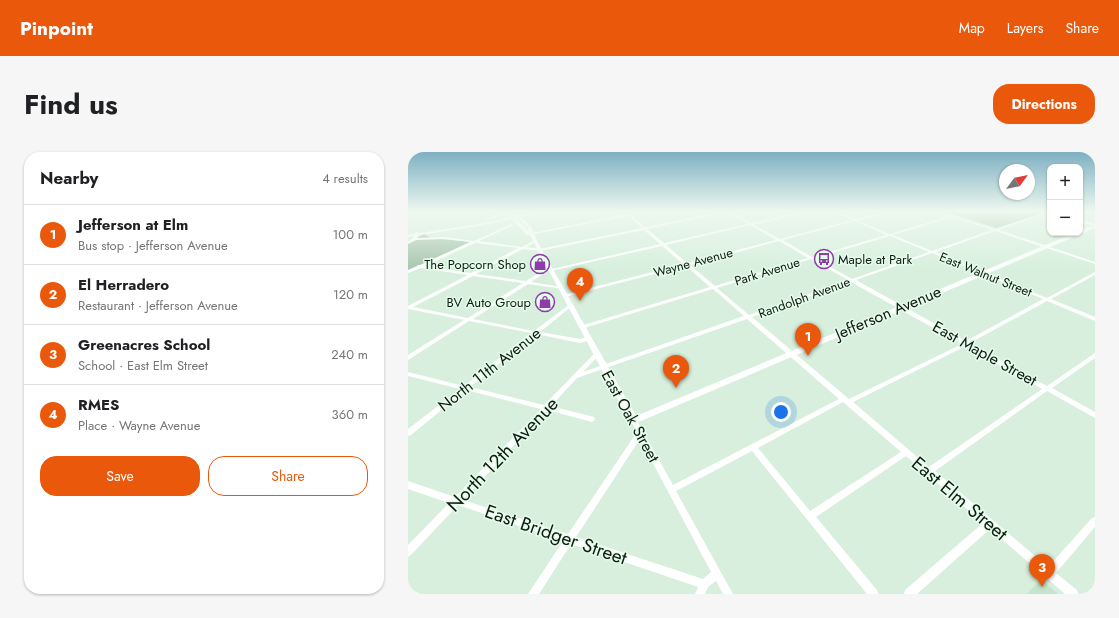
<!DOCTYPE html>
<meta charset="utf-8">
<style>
body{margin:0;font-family:Jost,sans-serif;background:#f6f6f6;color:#202124}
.controls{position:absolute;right:12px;top:12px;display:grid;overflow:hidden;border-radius:8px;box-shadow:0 1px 3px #0004}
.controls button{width:36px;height:36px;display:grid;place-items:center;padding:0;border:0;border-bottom:1px solid #e0e0e0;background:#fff;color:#202124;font:20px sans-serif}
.compass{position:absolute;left:591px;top:12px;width:36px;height:36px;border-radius:50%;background:#fff;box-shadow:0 1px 3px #0004;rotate:57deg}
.you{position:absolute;left:373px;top:260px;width:14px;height:14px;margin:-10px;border:3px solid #fff;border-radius:50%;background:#1a73e8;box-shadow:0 0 0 6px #1a73e833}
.badge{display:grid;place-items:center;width:26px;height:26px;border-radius:50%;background:#ea580c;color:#fff;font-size:13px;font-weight:700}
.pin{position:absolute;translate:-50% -33px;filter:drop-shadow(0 1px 2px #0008)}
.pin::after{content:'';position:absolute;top:21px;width:14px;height:12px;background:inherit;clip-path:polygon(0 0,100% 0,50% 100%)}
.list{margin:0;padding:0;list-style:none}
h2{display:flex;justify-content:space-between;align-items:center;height:52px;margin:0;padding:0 16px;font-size:17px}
h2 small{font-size:13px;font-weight:400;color:#757577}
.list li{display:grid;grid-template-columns:26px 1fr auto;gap:12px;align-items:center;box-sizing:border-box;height:60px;padding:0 16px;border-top:1px solid #e0e0e0}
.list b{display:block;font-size:15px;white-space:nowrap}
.list p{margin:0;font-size:13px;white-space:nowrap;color:#757577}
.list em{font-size:13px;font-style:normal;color:#757577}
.actions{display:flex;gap:8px;padding:12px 16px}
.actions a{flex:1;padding:9px 0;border:1px solid #ea580c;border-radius:16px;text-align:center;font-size:14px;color:#ea580c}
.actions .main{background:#ea580c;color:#fff}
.map{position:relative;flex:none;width:687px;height:442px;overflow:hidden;border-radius:16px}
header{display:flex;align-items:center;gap:24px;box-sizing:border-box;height:56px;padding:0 20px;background:#ea580c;color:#fff}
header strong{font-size:19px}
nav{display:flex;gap:22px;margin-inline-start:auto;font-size:14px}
.intro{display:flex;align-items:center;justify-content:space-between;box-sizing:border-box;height:96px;padding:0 24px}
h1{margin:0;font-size:28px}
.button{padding:10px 18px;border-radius:16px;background:#ea580c;color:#fff;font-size:14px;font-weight:700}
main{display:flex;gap:24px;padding:0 24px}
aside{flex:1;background:#fff;border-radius:16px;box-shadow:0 1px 3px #0004}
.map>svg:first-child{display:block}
.built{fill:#c7e5cd}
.green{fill:#a4c3aa}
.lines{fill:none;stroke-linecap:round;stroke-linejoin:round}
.minor{fill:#fff;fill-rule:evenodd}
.major{fill:#fff;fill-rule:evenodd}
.labels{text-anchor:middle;stroke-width:3;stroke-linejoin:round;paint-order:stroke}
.far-poi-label{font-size:13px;fill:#111a13;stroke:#e4fce9;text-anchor:end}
.far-street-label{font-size:13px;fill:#111a13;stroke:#e4fce9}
.street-label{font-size:16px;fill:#111a13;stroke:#e4fce9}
.near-street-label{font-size:19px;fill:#111a13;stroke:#e4fce9}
</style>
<header>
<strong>Pinpoint</strong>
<nav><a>Map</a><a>Layers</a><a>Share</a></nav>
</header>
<div class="intro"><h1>Find us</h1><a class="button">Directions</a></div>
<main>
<aside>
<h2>Nearby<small>4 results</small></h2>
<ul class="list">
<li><span class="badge">1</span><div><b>Jefferson at Elm</b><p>Bus stop · Jefferson Avenue</p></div><em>100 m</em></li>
<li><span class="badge">2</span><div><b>El Herradero</b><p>Restaurant · Jefferson Avenue</p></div><em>120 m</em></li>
<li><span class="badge">3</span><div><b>Greenacres School</b><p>School · East Elm Street</p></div><em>240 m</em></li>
<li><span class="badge">4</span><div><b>RMES</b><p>Place · Wayne Avenue</p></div><em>360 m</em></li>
</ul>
<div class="actions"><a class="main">Save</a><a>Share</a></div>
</aside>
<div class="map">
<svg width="687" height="442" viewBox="0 0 687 442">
<rect width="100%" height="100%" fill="#d7efdc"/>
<!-- built -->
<path class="built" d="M 633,427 L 650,442 L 619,442 Z"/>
<!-- green -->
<path class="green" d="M 535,59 L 632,59 L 637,60 L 589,76 Z
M 16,82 L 23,86 L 63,90 L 0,120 L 0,91 Z"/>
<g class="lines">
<!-- minor -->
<path class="minor" d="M 215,59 L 218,59 L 221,62 L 242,59 L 241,60 L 223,63 L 237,75 L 318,59 L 322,59 L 343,71 L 398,59 L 402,59 L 401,60 L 346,73 L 372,87 L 444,68 L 423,59 L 426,59 L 447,67 L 480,59 L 484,59 L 450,69 L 482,82 L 541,64 L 528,59 L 531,59 L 587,77 L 642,59 L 642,60 L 591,78 L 687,110 L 687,112 L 587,79 L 528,100 L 639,146 L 687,120 L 687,123 L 643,147 L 687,165 L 687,169 L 639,149 L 562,191 L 639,234 L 687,201 L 687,206 L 644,236 L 687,260 L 687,266 L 639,239 L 527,319 L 640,415 L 684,366 L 687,365 L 687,375 L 648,421 L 669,438 L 670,442 L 657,442 L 582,377 L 509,442 L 496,442 L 497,438 L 575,371 L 498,304 L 408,365 L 469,438 L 470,442 L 459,442 L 344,299 L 268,339 L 325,442 L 315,442 L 308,429 L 300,435 L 297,442 L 287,442 L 290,435 L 163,392 L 131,442 L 120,442 L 155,389 L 50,353 L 3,403 L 0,405 L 0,393 L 41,351 L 0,337 L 0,329 L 47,345 L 133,257 L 58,238 L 3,283 L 0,284 L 0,277 L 52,237 L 0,224 L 0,220 L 56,234 L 123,181 L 61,169 L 0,208 L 0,203 L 56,168 L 0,157 L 0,154 L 60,123 L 13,116 L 0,121 L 0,118 L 9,114 L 10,113 L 12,113 L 62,90 L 37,87 L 8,88 L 0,92 L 0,90 L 5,86 L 7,81 L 9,80 L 11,81 L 9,86 L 37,85 L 66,89 L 103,72 L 105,73 L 104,74 L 71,89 L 114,95 L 127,88 L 129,89 L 128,90 L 118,95 L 132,97 L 234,76 L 220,64 L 121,83 L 119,82 L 218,62 ZM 319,60 L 340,72 L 256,91 L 239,77 ZM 544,65 L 584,78 L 524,99 L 485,83 ZM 447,69 L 478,83 L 404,105 L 375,88 ZM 342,73 L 368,88 L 279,111 L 258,93 ZM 236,78 L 252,92 L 144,117 L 143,115 L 141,115 L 118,129 L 68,122 L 115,97 L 132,99 ZM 482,84 L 521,100 L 444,127 L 407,106 ZM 371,89 L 400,106 L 307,134 L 282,113 ZM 67,91 L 110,96 L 63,121 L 17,114 ZM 254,94 L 275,112 L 155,143 L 155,144 L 157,145 L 278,114 L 302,135 L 172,174 L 171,175 L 172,176 L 176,176 L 305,137 L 336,164 L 175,220 L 192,202 L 189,200 L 187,201 L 136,253 L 62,235 L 128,182 L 172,191 L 182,188 L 183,187 L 180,185 L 172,187 L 132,180 L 164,154 L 164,152 L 162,152 L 126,179 L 65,167 L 120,132 L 155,137 L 155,135 L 153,135 L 123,130 L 141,118 L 143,119 ZM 524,101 L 635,147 L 558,189 L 448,128 ZM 403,107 L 440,128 L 341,163 L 309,136 ZM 65,124 L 115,131 L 60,166 L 5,155 ZM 443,130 L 554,192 L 441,247 L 344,165 ZM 339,167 L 431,247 L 265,333 L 228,267 L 226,266 L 224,267 L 223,269 L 229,280 L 160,382 L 55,348 L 139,258 L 184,270 L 186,269 L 187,267 L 186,265 L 143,254 L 169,226 ZM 558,194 L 634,237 L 521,315 L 445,250 ZM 435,250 L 493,300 L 402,359 L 350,296 ZM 232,287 L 303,420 L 295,427 L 168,385 Z
M 672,68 L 687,72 L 687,74 L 672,70 Z"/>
<!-- major -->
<path class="major" d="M 91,59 L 95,59 L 90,65 L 79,68 L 79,66 L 88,63 Z
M 96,59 L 100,59 L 106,64 L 108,64 L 103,59 L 107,59 L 111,63 L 131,59 L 138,59 L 114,65 L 124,76 L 129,89 L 228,264 L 666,81 L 672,81 L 672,78 L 687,73 L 687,76 L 226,272 L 223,271 L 221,269 L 122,83 L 119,83 L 104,67 L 76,73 L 0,85 L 0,83 L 76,71 L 102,65 ZM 108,66 L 110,66 L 120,76 L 121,79 Z"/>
</g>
<!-- sky -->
<linearGradient id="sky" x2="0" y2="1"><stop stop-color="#7eb0c2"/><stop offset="0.49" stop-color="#edf8ef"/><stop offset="1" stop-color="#edf8ef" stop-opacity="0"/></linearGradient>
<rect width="687" height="121" fill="url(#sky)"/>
<!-- icons -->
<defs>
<g id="bus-ring" transform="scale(1)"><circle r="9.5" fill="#e4fce9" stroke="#8f3cab" stroke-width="1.5"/><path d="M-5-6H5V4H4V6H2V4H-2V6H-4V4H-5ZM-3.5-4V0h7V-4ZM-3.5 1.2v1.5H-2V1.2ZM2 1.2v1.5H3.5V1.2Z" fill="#8f3cab"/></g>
<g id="shop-ring" transform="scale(1)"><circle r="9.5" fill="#e4fce9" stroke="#8f3cab" stroke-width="1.5"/><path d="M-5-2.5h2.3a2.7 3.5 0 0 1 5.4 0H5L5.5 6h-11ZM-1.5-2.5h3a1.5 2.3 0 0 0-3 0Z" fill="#8f3cab"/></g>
</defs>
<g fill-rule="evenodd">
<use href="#bus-ring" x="416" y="107"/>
<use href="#shop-ring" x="132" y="112"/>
<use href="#shop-ring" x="137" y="150"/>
</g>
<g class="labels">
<!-- far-poi labels -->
<g class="far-poi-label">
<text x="430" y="112" text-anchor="start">Maple at Park</text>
<text x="118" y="117">The Popcorn Shop</text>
<text x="123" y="155">BV Auto Group</text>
</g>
<!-- far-street labels -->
<g class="far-street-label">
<text transform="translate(285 110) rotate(-15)" y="5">Wayne Avenue</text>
<text transform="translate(359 119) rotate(-17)" y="5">Park Avenue</text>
<text transform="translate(578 122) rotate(22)" y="5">East Walnut Street</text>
<text transform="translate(396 145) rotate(-20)" y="5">Randolph Avenue</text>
</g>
<!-- street labels -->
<g class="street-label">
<text transform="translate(480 160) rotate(-23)" y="6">Jefferson Avenue</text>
<text transform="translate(577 201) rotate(29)" y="6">East Maple Street</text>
<text transform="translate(81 217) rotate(-38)" y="6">North 11th Avenue</text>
<text transform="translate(223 264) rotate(61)" y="6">East Oak Street</text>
</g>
<!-- near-street labels -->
<g class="near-street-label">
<text transform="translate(94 302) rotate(-46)" y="7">North 12th Avenue</text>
<text transform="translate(552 346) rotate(40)" y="7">East Elm Street</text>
<text transform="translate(148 382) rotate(19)" y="7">East Bridger Street</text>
</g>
</g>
</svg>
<div class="controls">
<button>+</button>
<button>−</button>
</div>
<svg class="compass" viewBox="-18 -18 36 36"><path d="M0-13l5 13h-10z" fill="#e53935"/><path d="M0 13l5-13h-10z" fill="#757577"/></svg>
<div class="you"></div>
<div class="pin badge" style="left:400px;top:204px">1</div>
<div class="pin badge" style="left:268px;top:236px">2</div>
<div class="pin badge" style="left:634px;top:435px">3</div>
<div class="pin badge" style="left:172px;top:149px">4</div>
</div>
</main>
